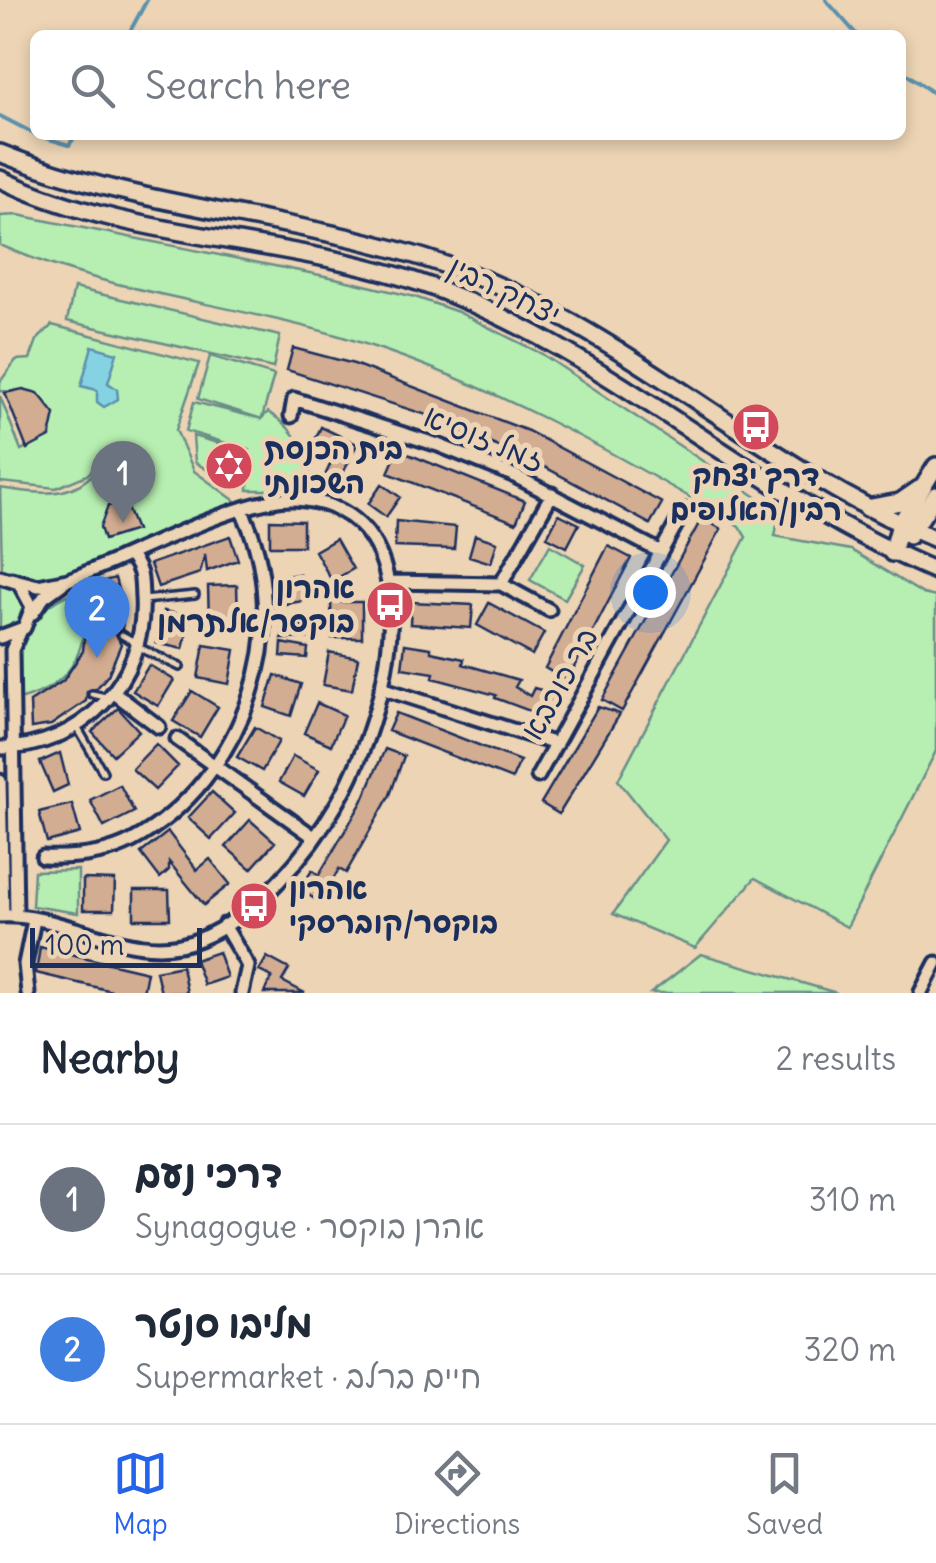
<!DOCTYPE html>
<meta charset="utf-8">
<style>
body{margin:0;font-family:Delius,"Playpen Sans Hebrew",sans-serif;background:#f2f2f3;color:#1f2937}
.scale{position:absolute;left:30px;bottom:25px;width:172px;box-sizing:border-box;padding-left:10px;border:5px solid #1b2f5e;border-top:0;font-size:28px;line-height:35px;white-space:nowrap;color:#1b2f5e;-webkit-text-stroke:8px #ecd4b4;paint-order:stroke}
.you{position:absolute;left:650px;top:592px;width:35px;height:35px;margin:-25px;border:8px solid #fff;border-radius:50%;background:#1a73e8;box-shadow:0 0 0 15px #1a73e833}
.badge{display:grid;place-items:center;width:65px;height:65px;border-radius:50%;background:#2563eb;color:#fff;font-size:32px;font-weight:700}
.pin{position:absolute;translate:-50% -82px;filter:drop-shadow(0 2px 5px #0008)}
.pin::after{content:'';position:absolute;top:52px;width:35px;height:30px;background:inherit;clip-path:polygon(0 0,100% 0,50% 100%)}
.list{margin:0;padding:0;list-style:none}
h2{display:flex;justify-content:space-between;align-items:center;height:130px;margin:0;padding:0 40px;font-size:42px}
h2 small{font-size:32px;font-weight:400;color:#747a83}
.list li{display:grid;grid-template-columns:65px 1fr auto;gap:30px;align-items:center;box-sizing:border-box;height:150px;padding:0 40px;border-top:2px solid #e0e1e3}
.list b{display:block;font-size:38px;white-space:nowrap}
.list p{margin:0;font-size:32px;white-space:nowrap;color:#747a83}
.list em{font-size:32px;font-style:normal;color:#747a83}
.icon{flex:none;width:55px;height:55px;fill:none;stroke:currentColor;stroke-width:2;stroke-linecap:round;stroke-linejoin:round}
.map{position:relative;flex:none;width:936px;height:993px;overflow:hidden}
.search{position:absolute;background:#fff;box-shadow:0 5px 15px #0003;left:30px;right:30px;top:30px;height:110px;display:flex;align-items:center;gap:25px;box-sizing:border-box;padding:0 35px;border-radius:15px;color:#747a83;font-size:38px}
.sheet{height:430px;background:#fff}
nav{display:flex;justify-content:space-around;align-items:center;box-sizing:border-box;height:140px;border-top:2px solid #e0e1e3;background:#fff;font-size:28px;color:#747a83}
nav a{display:grid;justify-items:center;gap:5px}
nav .on{color:#2563eb}
.map>svg:first-child{display:block}
.green{fill:#b7eeb1;stroke:#698e88;stroke-width:2.5}
.water{fill:#85d2e3;stroke:#5b91ae;stroke-width:2.5}
.lines{fill:none;stroke-linecap:round;stroke-linejoin:round}
.stream{stroke:#5b91ae;stroke-width:4}
.building{fill:#d3ad91;stroke:#1b2f5e;stroke-width:2.5}
.lane-casing{stroke:#1b2f5e;stroke-width:12}
.street-casing{stroke:#1b2f5e;stroke-width:19}
.secondary-casing{stroke:#1b2f5e;stroke-width:22}
.lane{stroke:#ecd4b4;stroke-width:5}
.street{stroke:#ecd4b4;stroke-width:11}
.secondary{stroke:#ecd4b4;stroke-width:15}
.labels{text-anchor:middle;stroke-width:10;stroke-linejoin:round;paint-order:stroke}
.street-label{font-size:30px;fill:#1b2f5e;stroke:#ecd4b4}
.poi-label{font-size:30px;font-weight:bold;fill:#1b2f5e;stroke:#ecd4b4;text-anchor:start}
</style>
<div class="map">
<svg width="936" height="993" viewBox="0 0 936 993">
<rect width="100%" height="100%" fill="#ecd4b4"/>
<filter id="ink" filterUnits="userSpaceOnUse"><feTurbulence type="fractalNoise" baseFrequency=".01" numOctaves="2"/><feDisplacementMap in="SourceGraphic" scale="20" xChannelSelector="R" yChannelSelector="G"/><feConvolveMatrix kernelMatrix="1 2 1 2 8 2 1 2 1" color-interpolation-filters="sRGB"/></filter>
<g filter="url(#ink)">
<!-- green -->
<path class="green" d="M 18,215 L 335,278 L 415,297 L 458,312 L 542,354 L 773,508 L 778,520 L 775,536 L 851,550 L 923,594 L 936,597 L 936,751 L 847,927 L 755,878 L 695,948 L 613,914 L 666,840 L 618,780 L 746,537 L 739,526 C 612,451 485,380 343,337 C 230,303 109,293 0,245 L 0,216 Z
M 74,288 L 280,336 L 273,368 L 67,321 Z
M 52,325 L 199,363 L 176,430 L 194,471 L 238,503 L 57,577 L 35,580 L 2,570 L 0,488 C 48,495 79,500 107,457 L 87,475 L 56,488 L 0,482 L 0,396 L 21,450 L 46,438 L 33,392 L 0,391 L 0,382 L 16,360 L 30,359 L 37,340 Z
M 210,356 L 274,375 L 262,418 L 268,412 C 300,431 306,455 314,490 L 248,490 L 249,450 L 186,431 L 194,402 L 262,419 L 198,399 Z
M 193,436 L 225,445 L 215,475 L 195,462 Z
M 550,545 L 585,565 L 565,599 L 530,580 Z
M 0,584 L 16,589 L 25,606 L 22,620 L 0,631 Z
M 86,587 C 87,644 80,684 19,700 C 14,638 26,608 86,587 Z
M 78,870 L 78,913 L 32,906 L 34,871 Z
M 701,954 L 837,993 L 651,993 Z"/>
<!-- water -->
<path class="water" d="M 92,346 L 117,353 L 108,383 L 117,389 L 118,399 L 104,407 L 97,402 L 97,390 L 81,386 Z"/>
<g class="lines">
<!-- stream -->
<path class="stream" d="M 826,0 L 857,35
M 128,35 L 147,0
M 901,70 L 936,95
M 0,116 L 35,134
M 36,135 L 69,145 L 76,135"/>
</g>
<!-- building -->
<path class="building" d="M 293,348 L 354,364 L 528,431 L 662,503 L 650,524 L 528,458 L 426,419 L 427,415 L 287,370 Z
M 23,389 L 38,393 L 55,414 L 50,437 L 27,449 L 5,393 Z
M 321,427 L 357,444 L 338,484 L 324,478 L 335,454 L 313,444 Z
M 398,450 L 525,501 L 516,523 L 388,473 Z
M 223,452 L 241,458 L 234,480 L 216,474 Z
M 382,484 L 400,497 L 386,517 L 368,504 Z
M 124,501 L 136,530 L 104,540 L 100,527 L 108,506 Z
M 559,514 L 579,524 L 567,547 L 547,537 Z
M 702,518 L 721,529 L 622,711 L 602,700 Z
M 270,520 L 303,521 L 303,546 L 270,546 Z
M 396,521 L 456,527 L 454,549 L 395,547 Z
M 475,535 L 497,542 L 491,563 L 469,556 Z
M 230,536 L 238,560 L 207,571 L 205,554 L 200,573 L 158,587 L 150,564 Z
M 336,539 L 353,569 L 332,581 L 315,551 Z
M 608,546 L 631,558 L 567,681 L 545,668 Z
M 299,574 L 303,601 L 279,605 L 275,578 Z
M 115,578 L 124,612 L 122,629 L 116,634 L 121,644 L 108,675 L 96,689 L 87,691 L 86,701 L 51,725 L 31,728 L 30,702 L 63,681 L 83,651 L 90,585 Z
M 237,585 L 238,621 L 209,622 L 208,586 Z
M 331,602 L 362,602 L 362,638 L 332,638 Z
M 411,602 L 473,605 L 471,628 L 410,624 Z
M 489,603 L 544,633 L 532,655 L 477,625 Z
M 164,611 L 191,617 L 183,649 L 156,643 Z
M 283,624 L 309,626 L 308,638 L 282,639 Z
M 282,643 L 308,648 L 307,658 L 281,656 Z
M 405,644 L 431,648 L 431,652 L 464,659 L 463,664 L 519,680 L 515,687 L 530,696 L 534,688 L 556,694 L 549,718 L 495,698 L 496,695 L 433,678 L 434,673 L 402,668 Z
M 204,645 L 235,650 L 229,684 L 198,678 Z
M 329,652 L 358,658 L 352,690 L 323,685 Z
M 149,665 L 174,680 L 158,706 L 133,691 Z
M 275,675 L 301,684 L 291,716 L 265,707 Z
M 192,691 L 218,707 L 200,737 L 173,721 Z
M 317,703 L 344,715 L 331,745 L 304,733 Z
M 598,707 L 620,714 L 559,814 L 541,803 Z
M 118,708 L 139,731 L 113,755 L 92,732 Z
M 396,713 L 520,761 L 512,779 L 388,731 Z
M 255,727 L 279,741 L 262,771 L 237,757 Z
M 156,744 L 178,766 L 155,790 L 132,769 Z
M 385,749 L 404,756 L 390,795 L 346,873 L 339,869 L 320,902 L 300,890 L 312,870 L 319,875 L 362,802 Z
M 60,753 L 68,785 L 53,792 L 40,762 Z
M 293,756 L 319,770 L 304,796 L 279,782 Z
M 120,785 L 134,812 L 104,827 L 90,800 Z
M 212,792 L 235,813 L 211,839 L 188,818 Z
M 72,804 L 80,833 L 47,842 L 39,812 Z
M 250,820 L 275,842 L 251,869 L 226,847 Z
M 168,832 L 197,870 L 210,859 L 230,884 L 204,905 L 169,862 L 169,870 L 160,878 L 141,853 Z
M 83,879 L 115,880 L 114,910 L 83,910 Z
M 134,890 L 169,890 L 170,919 L 134,919 Z
M 40,947 L 147,972 L 143,993 L 116,992 L 36,973 Z
M 218,952 L 227,977 L 204,985 L 195,960 Z
M 267,957 L 289,969 L 282,981 L 305,993 L 264,993 L 272,977 L 259,971 Z
M 182,966 L 187,993 L 161,993 L 156,971 Z"/>
<g class="lines">
<!-- lane casing -->
<g class="lane-casing">
<path id="lane" d="M 143,600 L 195,595
M 122,635 L 136,643
M 138,647 L 180,667
M 92,694 L 106,697
M 77,727 L 103,772"/>
</g>
<!-- street casing -->
<g class="street-casing">
<path id="street" d="M 291,416 L 294,399 L 438,445 L 513,475 L 661,552
M 0,577 L 19,583 L 32,607 L 24,628 L 0,637
M 390,582 L 501,584 L 552,494
M 501,584 L 549,610
M 33,613 L 44,597 L 62,584
M 381,688 L 556,744
M 113,692 L 159,727
M 177,739 L 314,837
M 0,748 C 81,748 147,680 142,598 C 141,580 143,571 130,556
M 538,776 L 684,510
M 0,781 L 3,916
M 43,857 C 72,858 106,855 132,841 C 244,780 299,624 241,509
M 0,916 C 67,912 133,967 200,939 C 257,915 308,854 338,802 C 385,722 445,508 295,499 C 243,496 124,560 68,580 L 38,586 L 11,579
M 16,916 L 12,650 L 20,632
M 224,925 L 248,966 L 242,993
M 921,992 L 936,963
M 28,993 L 25,964 L 34,920"/>
</g>
<!-- secondary casing -->
<g class="secondary-casing">
<path id="secondary" d="M 0,153 C 158,217 333,215 490,282 C 649,350 776,474 936,539
M 0,179 C 143,247 310,235 455,296 C 627,367 764,500 936,571
M 867,508 L 900,502 L 919,489
M 909,536 L 936,495
M 892,553 L 900,524 L 936,466"/>
</g>
<!-- lane -->
<use href="#lane" class="lane"/>
<!-- street -->
<use href="#street" class="street"/>
<!-- secondary -->
<use href="#secondary" class="secondary"/>
</g>
</g>
<!-- icons -->
<defs>
<g id="bus-disc" transform="scale(2.5)"><circle r="9.5" fill="#d1495b" stroke="#ecd4b4"/><path d="M-5-6H5V4H4V6H2V4H-2V6H-4V4H-5ZM-3.5-4V0h7V-4ZM-3.5 1.2v1.5H-2V1.2ZM2 1.2v1.5H3.5V1.2Z" fill="#fff"/></g>
<g id="synagogue-disc" transform="scale(2.5)"><circle r="9.5" fill="#d1495b" stroke="#ecd4b4"/><path d="M0-6.5L5.6 3.2H-5.6ZM0 6.5L5.6-3.2H-5.6Z" fill="#fff"/></g>
</defs>
<g fill-rule="evenodd">
<use href="#bus-disc" x="756" y="427"/>
<use href="#synagogue-disc" x="229" y="466"/>
<use href="#bus-disc" x="390" y="605"/>
<use href="#bus-disc" x="254" y="906"/>
</g>
<g class="labels">
<!-- street labels -->
<g class="street-label">
<text transform="translate(504 291) rotate(26)" y="10">יצחק רבין</text>
<text transform="translate(484 439) rotate(22)" y="10">זמל זוסיא</text>
<text transform="translate(560 684) rotate(-61)" y="10">בר כוכבא</text>
</g>
<!-- poi labels -->
<g class="poi-label">
<text x="264" y="459">בית הכנסת<tspan x="264" dy="34">השכונתי</tspan></text>
<text x="756" y="486" text-anchor="middle">דרך יצחק<tspan x="756" dy="34">רבין/האלופים</tspan></text>
<text x="355" y="598" text-anchor="end">אהרון<tspan x="355" dy="34">בוקסר/אלתרמן</tspan></text>
<text x="289" y="899">אהרון<tspan x="289" dy="34">בוקסר/קוברסקי</tspan></text>
</g>
</g>
</svg>
<div class="scale">100 m</div>
<div class="you"></div>
<div class="pin badge" style="left:123px;top:523px;background:#6b7280">1</div>
<div class="pin badge" style="left:97px;top:658px;background:#3f7fe0">2</div>
<div class="search"><svg class="icon" aria-label="search" viewBox="0 0 24 24"><circle cx="10" cy="10" r="6"/><path d="M15 15l6 6"/></svg>Search here</div>
</div>
<section class="sheet">
<h2>Nearby<small>2 results</small></h2>
<ul class="list">
<li><span class="badge" style="background:#6b7280">1</span><div><b>דרכי נעם</b><p>Synagogue · אהרן בוקסר</p></div><em>310 m</em></li>
<li><span class="badge" style="background:#3f7fe0">2</span><div><b>מליבו סנטר</b><p>Supermarket · חיים ברלב</p></div><em>320 m</em></li>
</ul>
</section>
<nav>
<a class="on"><svg class="icon" aria-label="map" viewBox="0 0 24 24"><path d="M3 6l6-2 6 2 6-2v14l-6 2-6-2-6 2zM9 4v14M15 6v14"/></svg>Map</a>
<a><svg class="icon" aria-label="directions" viewBox="0 0 24 24"><path d="M12 3l9 9-9 9-9-9zM9 14v-3h6M13 9l2 2-2 2"/></svg>Directions</a>
<a><svg class="icon" aria-label="saved" viewBox="0 0 24 24"><path d="M7 4h10v16l-5-4-5 4z"/></svg>Saved</a>
</nav>
